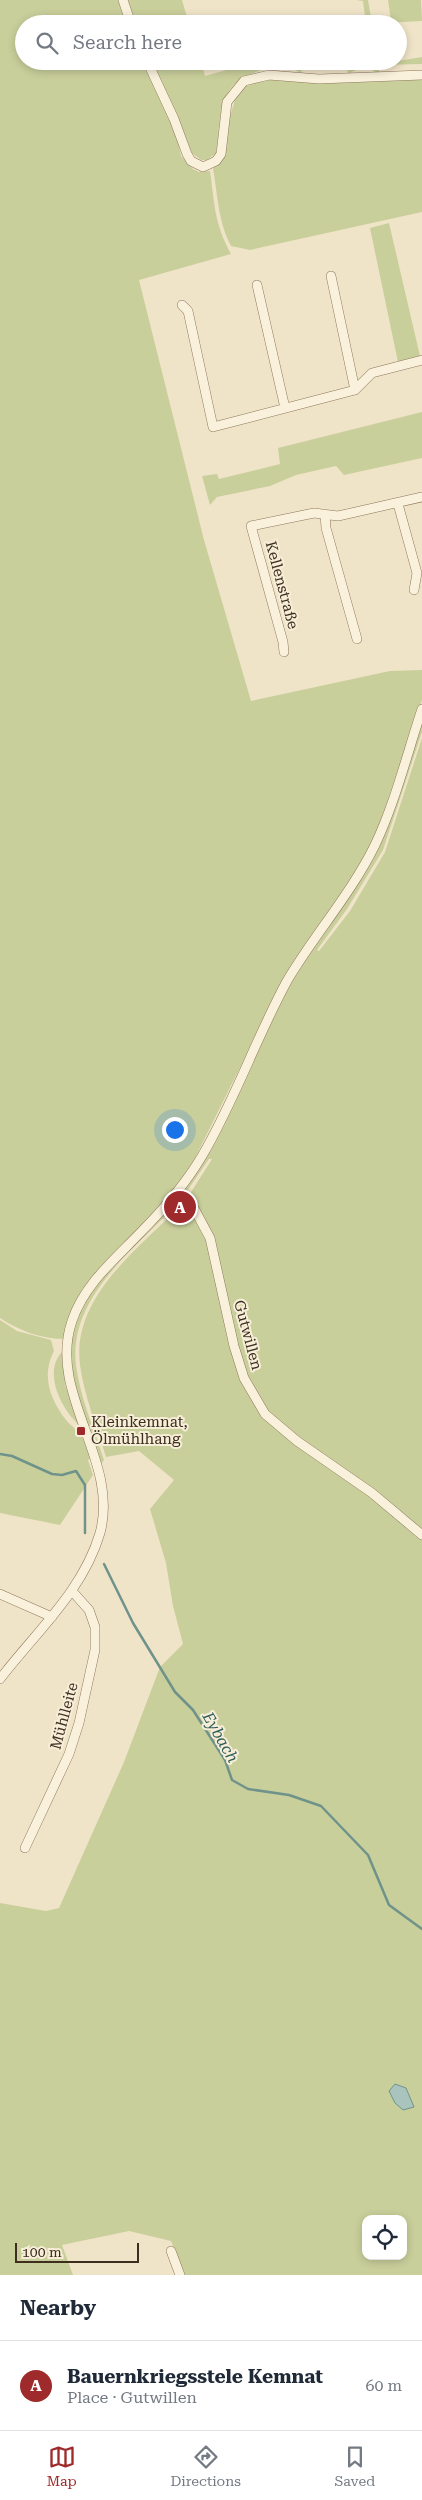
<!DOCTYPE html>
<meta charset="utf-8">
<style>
body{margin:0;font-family:"Roboto Serif",serif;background:#f2f2f3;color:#1f2937}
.controls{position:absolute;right:15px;bottom:15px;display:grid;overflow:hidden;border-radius:10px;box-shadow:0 2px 8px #0003}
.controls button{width:45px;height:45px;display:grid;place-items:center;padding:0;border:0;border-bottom:1px solid #e0e1e3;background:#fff;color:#1f2937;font:25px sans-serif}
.scale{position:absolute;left:15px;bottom:12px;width:124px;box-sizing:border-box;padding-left:5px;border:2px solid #3d2e20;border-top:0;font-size:14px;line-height:18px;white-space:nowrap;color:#3d2e20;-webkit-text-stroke:4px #f7eed8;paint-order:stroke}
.you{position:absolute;left:174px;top:1129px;width:18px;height:18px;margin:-12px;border:4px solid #fff;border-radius:50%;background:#1a73e8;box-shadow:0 0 0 8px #1a73e833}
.badge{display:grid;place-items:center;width:32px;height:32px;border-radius:50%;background:#9e2a2b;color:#fff;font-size:16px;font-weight:700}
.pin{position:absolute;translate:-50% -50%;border:2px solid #fff;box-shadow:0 1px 5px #0006}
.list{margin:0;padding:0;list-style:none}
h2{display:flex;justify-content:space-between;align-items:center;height:65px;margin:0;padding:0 20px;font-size:21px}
h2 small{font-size:16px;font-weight:400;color:#747a83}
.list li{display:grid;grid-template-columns:32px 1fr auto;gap:15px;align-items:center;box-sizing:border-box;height:90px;padding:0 20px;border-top:1px solid #e0e1e3}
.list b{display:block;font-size:19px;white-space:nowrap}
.list p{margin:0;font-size:16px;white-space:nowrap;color:#747a83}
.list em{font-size:16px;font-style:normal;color:#747a83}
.icon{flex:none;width:28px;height:28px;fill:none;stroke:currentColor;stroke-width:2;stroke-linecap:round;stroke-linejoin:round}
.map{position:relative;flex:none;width:422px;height:2275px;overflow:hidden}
.search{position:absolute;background:#fff;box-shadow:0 2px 8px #0003;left:15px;right:15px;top:15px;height:55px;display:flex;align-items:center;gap:12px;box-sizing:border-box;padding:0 18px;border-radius:28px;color:#747a83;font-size:19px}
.sheet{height:155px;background:#fff}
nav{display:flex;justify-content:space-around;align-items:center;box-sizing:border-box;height:70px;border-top:1px solid #e0e1e3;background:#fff;font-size:14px;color:#747a83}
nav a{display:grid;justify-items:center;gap:2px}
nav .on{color:#9e2a2b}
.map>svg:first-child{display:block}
.green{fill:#c9cf9b;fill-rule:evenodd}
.water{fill:#a9c4bc;stroke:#6f938a}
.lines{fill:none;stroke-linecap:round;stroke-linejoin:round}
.stream{stroke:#6f938a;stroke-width:2.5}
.minor-casing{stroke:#8d765c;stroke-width:10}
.minor{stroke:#faf1dc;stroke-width:9}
.poi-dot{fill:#9e2a2b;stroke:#f7eed8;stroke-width:2}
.labels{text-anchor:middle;stroke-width:4;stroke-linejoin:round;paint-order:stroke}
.street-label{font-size:15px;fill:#3d2e20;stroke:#f7eed8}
.poi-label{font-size:15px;fill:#3d2e20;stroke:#f7eed8;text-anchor:start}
.water-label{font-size:16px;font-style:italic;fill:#2f5d5a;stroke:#f7eed8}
</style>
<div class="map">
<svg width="422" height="2275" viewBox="0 0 422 2275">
<rect width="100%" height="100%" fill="#f0e4c8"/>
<!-- green -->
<path class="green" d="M 0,0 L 120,0 L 129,24 L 24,24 L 24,61 L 144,61 L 177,137 L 181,156 L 193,169 L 199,172 L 210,171 C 215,206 214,222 231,254 L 139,280 L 204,540 L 251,701 L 390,671 L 422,670 L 422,700 L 373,843 L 357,872 L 265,1017 L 195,1158 L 173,1193 L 141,1229 L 91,1278 L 80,1296 L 65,1339 C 41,1339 20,1331 0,1318 Z
M 126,0 L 182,0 L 189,24 L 135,24 Z
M 368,0 L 372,24 L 391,21 L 388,0 L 421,0 L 422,21 L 366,24 L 363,1 L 356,0 Z
M 422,57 L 422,64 L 379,65 L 379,73 L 373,71 L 367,61 L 398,61 Z
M 151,61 L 201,61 L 205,76 L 258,61 L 275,62 C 265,71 254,71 243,78 C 216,93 221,127 216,153 L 207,160 L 201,160 L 192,153 L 178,117 Z
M 287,61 L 292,62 L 358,61 L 356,70 L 348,74 L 347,68 L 302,67 L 301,73 L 291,68 Z
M 422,78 L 422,212 L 250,250 L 231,246 C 218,221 218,197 213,169 L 225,155 L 229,119 L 236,97 L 246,86 L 256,82 L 268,80 L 319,81 Z
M 389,223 L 420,356 L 398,362 L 370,228 Z
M 422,412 L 422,458 L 344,475 L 336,466 L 296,475 L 270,486 L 217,497 L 210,505 L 202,476 L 217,474 L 219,479 L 280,464 L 278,448 Z
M 422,719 L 422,732 L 383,850 L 347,909 L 317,950 L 319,951 L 350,911 L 385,852 L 422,738 L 422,2275 L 185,2275 L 171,2241 L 129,2231 L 62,2245 L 73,2275 L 0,2275 L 0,1903 L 46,1911 L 59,1908 L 124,1762 L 160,1667 L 183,1644 L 173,1606 L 166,1563 L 150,1509 L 174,1480 L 139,1451 L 106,1457 C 97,1427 84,1396 80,1365 C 71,1296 141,1247 183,1203 C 228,1245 218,1325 242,1380 C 250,1397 262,1413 275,1427 L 279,1426 L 267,1413 L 245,1377 L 212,1238 L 197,1209 L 186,1200 L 212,1159 L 209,1159 L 183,1197 L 179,1194 C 224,1127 251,1052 291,983 C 318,937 352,895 377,848 C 397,810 408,760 422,719 ZM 366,2219 L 403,2219 L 403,2256 L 366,2256 Z
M 177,1197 L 181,1200 C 139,1246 68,1295 76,1365 C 80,1397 94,1429 104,1460 L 101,1464 C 87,1427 69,1383 71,1343 C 75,1289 141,1234 177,1197 Z
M 0,1320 L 17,1331 L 51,1340 L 54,1351 C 41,1376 50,1399 66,1420 C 71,1426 78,1430 82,1437 C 86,1443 88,1451 91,1458 L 88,1460 L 93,1475 L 60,1525 L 0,1513 Z
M 63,1351 L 65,1385 L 79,1425 C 61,1409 42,1371 63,1351 Z"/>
<!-- water -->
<path class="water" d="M 395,2084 L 406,2088 L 414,2107 L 403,2110 L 395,2103 L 389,2091 Z"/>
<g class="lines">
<!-- stream -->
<path class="stream" d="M 0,1454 L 12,1456 L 52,1474 L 62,1475 L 76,1471 L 85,1485 L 85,1533
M 104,1564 L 133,1623 L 175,1692 L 193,1710 L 225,1760 L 232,1780 L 248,1789 L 289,1795 L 321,1806 L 368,1855 L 389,1905 L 422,1929"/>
<!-- minor casing -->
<g class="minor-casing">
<path id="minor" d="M 123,0 L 131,24
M 147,61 L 174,119 L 187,154 L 191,161 L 203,167 L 216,161 L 221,154 L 227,102 L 244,81 L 269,75 L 319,79 L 422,75
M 331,276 L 355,390
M 257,285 L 285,408
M 182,305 L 188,311 L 213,427 L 355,390 L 372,373 L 422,360
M 398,504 L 417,573 L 414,590
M 325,514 L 326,528 L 357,639
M 284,652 L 283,642 L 251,526 L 314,513 L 338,516 L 422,497
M 175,1194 L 195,1210 L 210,1238 L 234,1346 L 244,1378 L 265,1414 L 297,1441 L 372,1493 L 422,1535
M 0,1594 L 52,1617
M 0,1679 C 36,1632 83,1591 100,1533 C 120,1460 47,1394 72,1321 C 84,1285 113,1261 139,1234 C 162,1211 185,1185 202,1156 C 235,1100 256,1038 287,981 C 314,935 351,894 375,845 C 395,803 407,754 422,709
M 25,1848 L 69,1754 L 79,1723 L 95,1650 L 95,1627 L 89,1610 L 72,1591
M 171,2251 L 180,2275"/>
</g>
<!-- minor -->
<use href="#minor" class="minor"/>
</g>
<!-- markers -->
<rect class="poi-dot" x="76" y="1426" width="10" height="10" rx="2.5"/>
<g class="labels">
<!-- street labels -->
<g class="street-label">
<text transform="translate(282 585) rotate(75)" y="5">Kellenstraße</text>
<text transform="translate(248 1335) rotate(75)" y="5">Gutwillen</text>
<text transform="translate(64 1716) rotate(-75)" y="5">Mühlleite</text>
</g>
<!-- poi labels -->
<g class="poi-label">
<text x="91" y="1427">Kleinkemnat,<tspan x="91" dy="17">Ölmühlhang</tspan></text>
</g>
<!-- water labels -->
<g class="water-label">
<text transform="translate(221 1737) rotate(60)" y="6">Eybach</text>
</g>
</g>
</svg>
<div class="controls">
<button><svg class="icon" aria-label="locate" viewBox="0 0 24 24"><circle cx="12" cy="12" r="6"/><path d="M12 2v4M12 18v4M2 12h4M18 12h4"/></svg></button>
</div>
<div class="scale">100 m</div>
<div class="you"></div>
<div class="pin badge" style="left:180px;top:1207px">A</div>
<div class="search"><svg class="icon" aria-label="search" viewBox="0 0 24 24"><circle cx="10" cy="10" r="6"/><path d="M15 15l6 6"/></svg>Search here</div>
</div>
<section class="sheet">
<h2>Nearby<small></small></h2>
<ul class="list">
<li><span class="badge">A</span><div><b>Bauernkriegsstele Kemnat</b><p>Place · Gutwillen</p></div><em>60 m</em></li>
</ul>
</section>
<nav>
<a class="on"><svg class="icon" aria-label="map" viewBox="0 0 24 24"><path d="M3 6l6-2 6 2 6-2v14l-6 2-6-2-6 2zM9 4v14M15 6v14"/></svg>Map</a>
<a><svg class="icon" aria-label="directions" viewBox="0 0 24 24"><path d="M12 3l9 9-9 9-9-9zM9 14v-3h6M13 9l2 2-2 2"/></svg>Directions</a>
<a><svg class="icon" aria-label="saved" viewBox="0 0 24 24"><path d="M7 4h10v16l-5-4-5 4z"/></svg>Saved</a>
</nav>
